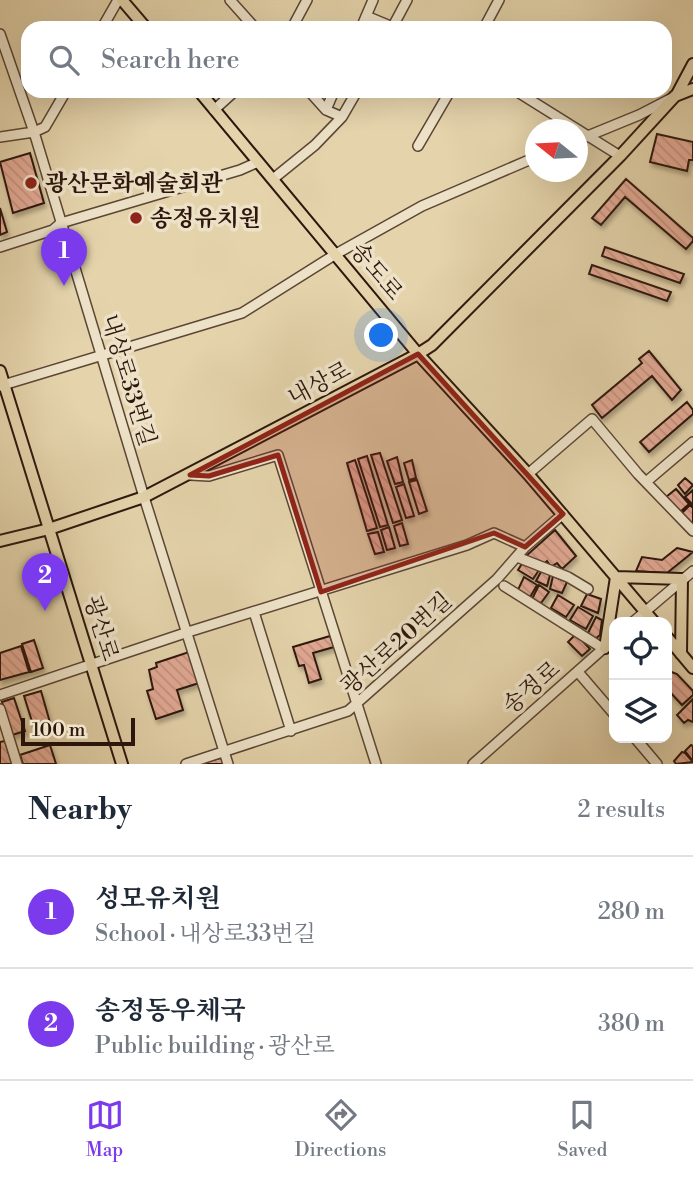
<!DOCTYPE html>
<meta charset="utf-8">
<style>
body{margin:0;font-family:"Libre Bodoni","Noto Serif KR",serif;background:#f2f2f3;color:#1f2937}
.controls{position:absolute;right:21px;bottom:21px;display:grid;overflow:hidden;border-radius:14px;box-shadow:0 7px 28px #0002}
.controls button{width:63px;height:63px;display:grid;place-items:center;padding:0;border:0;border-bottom:2px solid #e0e1e3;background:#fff;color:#1f2937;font:35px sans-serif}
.compass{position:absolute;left:525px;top:119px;width:63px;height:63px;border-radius:50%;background:#fff;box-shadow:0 7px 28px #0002;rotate:288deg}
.scale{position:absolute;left:21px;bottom:18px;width:114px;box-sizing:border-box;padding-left:7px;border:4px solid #2d170d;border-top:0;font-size:19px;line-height:24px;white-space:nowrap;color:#2d170d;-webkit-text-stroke:5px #ede2c8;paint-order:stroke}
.you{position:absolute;left:382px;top:336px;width:24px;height:24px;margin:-18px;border:5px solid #fff;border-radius:50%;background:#1a73e8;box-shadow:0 0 0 10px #1a73e833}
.badge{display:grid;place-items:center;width:46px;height:46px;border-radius:50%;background:#7c3aed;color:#fff;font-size:23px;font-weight:700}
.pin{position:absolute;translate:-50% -58px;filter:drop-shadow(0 2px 4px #0008)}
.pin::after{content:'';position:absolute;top:37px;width:24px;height:21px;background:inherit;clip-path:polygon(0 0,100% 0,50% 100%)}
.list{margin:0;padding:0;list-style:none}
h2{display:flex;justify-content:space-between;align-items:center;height:91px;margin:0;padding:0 28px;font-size:30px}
h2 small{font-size:23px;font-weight:400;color:#747a83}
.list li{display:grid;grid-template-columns:46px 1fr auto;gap:21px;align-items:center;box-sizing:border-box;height:112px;padding:0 28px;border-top:2px solid #e0e1e3}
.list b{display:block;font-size:26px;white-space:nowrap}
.list p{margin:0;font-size:23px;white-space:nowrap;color:#747a83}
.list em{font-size:23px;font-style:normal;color:#747a83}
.icon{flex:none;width:38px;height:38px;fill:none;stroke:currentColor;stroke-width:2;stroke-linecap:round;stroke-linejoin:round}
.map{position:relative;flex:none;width:693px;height:764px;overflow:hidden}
.search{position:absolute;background:#fff;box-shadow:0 7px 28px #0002;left:21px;right:21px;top:21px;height:77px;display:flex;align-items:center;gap:18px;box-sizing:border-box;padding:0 24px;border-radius:21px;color:#747a83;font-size:26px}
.sheet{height:315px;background:#fff}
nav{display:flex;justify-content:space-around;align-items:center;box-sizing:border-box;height:98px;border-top:2px solid #e0e1e3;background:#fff;font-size:19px;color:#747a83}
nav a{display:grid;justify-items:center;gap:4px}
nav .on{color:#7c3aed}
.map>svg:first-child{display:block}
.building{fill:url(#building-back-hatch);stroke:#2d170d;stroke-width:2;filter:url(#shadow)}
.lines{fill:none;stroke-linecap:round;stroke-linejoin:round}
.minor-casing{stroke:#5b4634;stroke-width:12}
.major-casing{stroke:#2d170d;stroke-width:14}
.minor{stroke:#ede2c8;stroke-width:9}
.major{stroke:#e4d3ab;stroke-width:10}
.marked{fill:#8f2418;fill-opacity:0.2;stroke:#8f2418;stroke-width:5;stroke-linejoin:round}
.poi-dot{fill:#8f2418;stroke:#ede2c8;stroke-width:2.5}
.labels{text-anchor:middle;stroke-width:7;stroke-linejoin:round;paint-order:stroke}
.poi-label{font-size:23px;font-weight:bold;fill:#2d170d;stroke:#ede2c8;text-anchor:start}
.street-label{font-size:23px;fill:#2d170d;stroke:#ede2c8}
</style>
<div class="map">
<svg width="693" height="764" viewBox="0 0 693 764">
<defs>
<pattern id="building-back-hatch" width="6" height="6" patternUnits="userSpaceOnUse" patternTransform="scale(1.75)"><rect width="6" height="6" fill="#e2a994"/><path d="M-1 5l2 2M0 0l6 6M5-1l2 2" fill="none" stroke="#c2917e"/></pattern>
<filter id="shadow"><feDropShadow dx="2" dy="4" stdDeviation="2" flood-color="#0004"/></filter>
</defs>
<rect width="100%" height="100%" fill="#e4d3ab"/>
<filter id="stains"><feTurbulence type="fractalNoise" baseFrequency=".00286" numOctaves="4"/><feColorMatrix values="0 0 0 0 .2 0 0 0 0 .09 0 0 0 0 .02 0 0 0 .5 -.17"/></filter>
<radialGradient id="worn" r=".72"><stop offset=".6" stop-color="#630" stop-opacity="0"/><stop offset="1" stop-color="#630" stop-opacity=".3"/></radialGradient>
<!-- building -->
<path class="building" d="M 657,134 L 693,142 L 693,160 L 689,160 L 687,171 L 650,162 Z
M 30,153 L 44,203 L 13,213 L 0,162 Z
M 626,179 L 693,238 L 693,241 L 686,249 L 625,197 L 601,225 L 592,218 Z
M 0,208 L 7,232 L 0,235 Z
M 605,247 L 684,274 L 680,283 L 602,256 Z
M 592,265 L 671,292 L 667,301 L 589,274 Z
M 649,351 L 681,390 L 672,400 L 652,376 L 602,418 L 592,405 L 642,363 L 639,359 Z
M 687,402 L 693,410 L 693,414 L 649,452 L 640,442 Z
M 380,453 L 402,520 L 393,523 L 371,455 Z
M 367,456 L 388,525 L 380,527 L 358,459 Z
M 397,457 L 403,482 L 395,484 L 387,461 Z
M 355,460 L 377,528 L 367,531 L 347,463 Z
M 412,460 L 416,478 L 409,480 L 404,463 Z
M 685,478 L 693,485 L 685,494 L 678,485 Z
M 417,480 L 427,511 L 419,514 L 409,482 Z
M 404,484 L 414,516 L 406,518 L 396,487 Z
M 676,489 L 689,504 L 680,512 L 666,497 Z
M 693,490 L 693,505 L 685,497 Z
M 690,505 L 693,508 L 693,526 L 681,514 Z
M 402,523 L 408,544 L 400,546 L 394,526 Z
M 389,527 L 395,548 L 387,550 L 381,530 Z
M 555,530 L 576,556 L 562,569 L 557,563 L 551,567 L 547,561 L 543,565 L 526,556 Z
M 378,532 L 384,552 L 375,554 L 368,534 Z
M 677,548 L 693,552 L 667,573 L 636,571 L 642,557 L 662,560 Z
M 523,562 L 539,570 L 533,579 L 518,570 Z
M 542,570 L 550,575 L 547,586 L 536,581 Z
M 553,576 L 567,582 L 562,593 L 550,589 Z
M 524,577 L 537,585 L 529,599 L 517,592 Z
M 539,585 L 549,592 L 541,603 L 531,601 Z
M 587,594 L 601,599 L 598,613 L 581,606 Z
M 558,595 L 574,605 L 566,617 L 551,608 Z
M 578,607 L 593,616 L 586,629 L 570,620 Z
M 596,617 L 602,620 L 600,635 L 595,639 L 587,635 Z
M 576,634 L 590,649 L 582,656 L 568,642 Z
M 330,636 L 334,647 L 313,653 L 321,679 L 309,683 L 304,665 L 299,666 L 293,647 Z
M 34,640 L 43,668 L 31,672 L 22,644 Z
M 21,646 L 29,672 L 0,680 L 0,653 Z
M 189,652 L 199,683 L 177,690 L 183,710 L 156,719 L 147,691 L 153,689 L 149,670 L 157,667 L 156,663 Z
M 669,671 L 677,674 L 693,691 L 693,695 L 682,705 L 667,689 Z
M 41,691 L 51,726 L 35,731 L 24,696 Z
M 14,698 L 25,731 L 12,735 L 2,702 Z
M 693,699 L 693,722 L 688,720 L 684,723 L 677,715 Z
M 5,741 L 12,764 L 0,764 L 0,742 Z
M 50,745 L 56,764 L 23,764 L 20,755 Z
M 691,745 L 693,746 L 693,761 L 685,751 Z
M 682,752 L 685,753 L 693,762 L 676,764 L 674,761 Z
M 220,758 L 225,760 L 226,764 L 199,764 Z"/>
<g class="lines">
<!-- minor casing -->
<g class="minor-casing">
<path id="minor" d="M 230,0 L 255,28
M 366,16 L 395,28
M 102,28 L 118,0
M 292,28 L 307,0
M 361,28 L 373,0
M 392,28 L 407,0
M 484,28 L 499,0
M 0,34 L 34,132 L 144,497 L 228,764
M 309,91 L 326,110 L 342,117 L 357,91
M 516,91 L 620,156
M 214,110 L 235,91
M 326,110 L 334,91
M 0,137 L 34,132 L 45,127 L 66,91
M 578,140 L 639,115 L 672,98
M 418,146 L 450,91
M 273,179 L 315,145 L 342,117
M 0,247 L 53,230 L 61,223 L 240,170 L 258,162
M 0,386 L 242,313 L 336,254 L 422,206 L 536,157
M 528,474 L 592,419 L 638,474 L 693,531
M 190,475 L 209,476 L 278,455 L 376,764
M 646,482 L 693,442
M 517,557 L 568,577 L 588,589
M 504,586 L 604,649
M 254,612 L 291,731
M 633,622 L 693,571
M 578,672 L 614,714
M 0,695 L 188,632 L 467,545 L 494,533 L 525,547
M 0,709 L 17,764
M 635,738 L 657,764
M 186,764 L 348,711 L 497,579 L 525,547 L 563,514
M 473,764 L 614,639"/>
</g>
<!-- major casing -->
<g class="major-casing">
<path id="major" d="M 122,0 L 146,28
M 199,91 L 418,354 L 528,474 L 654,622
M 676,96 L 693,64
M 0,371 L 122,764
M 0,541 L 49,529 L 144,497 L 418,354 L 432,345 L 620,156 L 675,96 L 693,89
M 667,637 L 693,668
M 605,648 L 616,577 L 682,579 L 681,654"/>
</g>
<!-- minor -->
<use href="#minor" class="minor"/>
<!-- major -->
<use href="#major" class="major"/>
</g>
<!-- marked area -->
<path class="marked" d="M 418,354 L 563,514 L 525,547 L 494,533 L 321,592 L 278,455 L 209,476 L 190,475 Z"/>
<!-- markers -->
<g class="poi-dot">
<circle cx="31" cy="183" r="7"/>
<circle cx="136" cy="218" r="7"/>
</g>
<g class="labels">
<!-- poi labels -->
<g class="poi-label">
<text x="45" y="191">광산문화예술회관</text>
<text x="150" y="226">송정유치원</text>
</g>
<!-- street labels -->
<g class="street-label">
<text transform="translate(377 271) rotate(50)" y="8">송도로</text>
<text transform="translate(129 380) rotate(73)" y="8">내상로33번길</text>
<text transform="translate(319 383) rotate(-28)" y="8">내상로</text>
<text transform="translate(102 628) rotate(73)" y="8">광산로</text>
<text transform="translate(396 643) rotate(-42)" y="8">광산로20번길</text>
<text transform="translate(531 687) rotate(-41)" y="8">송정로</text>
</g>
</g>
<rect width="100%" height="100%" filter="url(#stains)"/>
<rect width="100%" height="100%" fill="url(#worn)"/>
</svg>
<div class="controls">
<button><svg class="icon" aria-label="locate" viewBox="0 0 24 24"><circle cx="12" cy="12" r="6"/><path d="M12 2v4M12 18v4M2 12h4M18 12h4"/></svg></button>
<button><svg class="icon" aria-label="layers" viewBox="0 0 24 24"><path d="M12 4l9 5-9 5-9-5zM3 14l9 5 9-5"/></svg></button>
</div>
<svg class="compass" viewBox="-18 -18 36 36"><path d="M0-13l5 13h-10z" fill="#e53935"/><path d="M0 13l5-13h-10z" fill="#747a83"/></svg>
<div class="scale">100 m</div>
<div class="you"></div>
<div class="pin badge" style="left:64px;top:286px">1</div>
<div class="pin badge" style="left:45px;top:611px">2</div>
<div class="search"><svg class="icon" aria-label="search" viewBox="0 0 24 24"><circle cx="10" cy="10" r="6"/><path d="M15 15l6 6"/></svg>Search here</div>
</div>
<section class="sheet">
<h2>Nearby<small>2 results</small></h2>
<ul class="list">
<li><span class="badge">1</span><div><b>성모유치원</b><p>School · 내상로33번길</p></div><em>280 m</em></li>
<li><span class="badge">2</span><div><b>송정동우체국</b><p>Public building · 광산로</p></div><em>380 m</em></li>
</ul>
</section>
<nav>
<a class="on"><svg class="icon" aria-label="map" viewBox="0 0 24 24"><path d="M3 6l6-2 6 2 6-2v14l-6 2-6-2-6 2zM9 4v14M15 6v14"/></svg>Map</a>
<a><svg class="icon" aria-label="directions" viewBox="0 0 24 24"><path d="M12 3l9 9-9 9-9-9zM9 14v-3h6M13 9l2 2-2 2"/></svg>Directions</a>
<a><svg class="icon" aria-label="saved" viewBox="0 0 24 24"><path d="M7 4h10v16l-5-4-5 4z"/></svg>Saved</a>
</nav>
